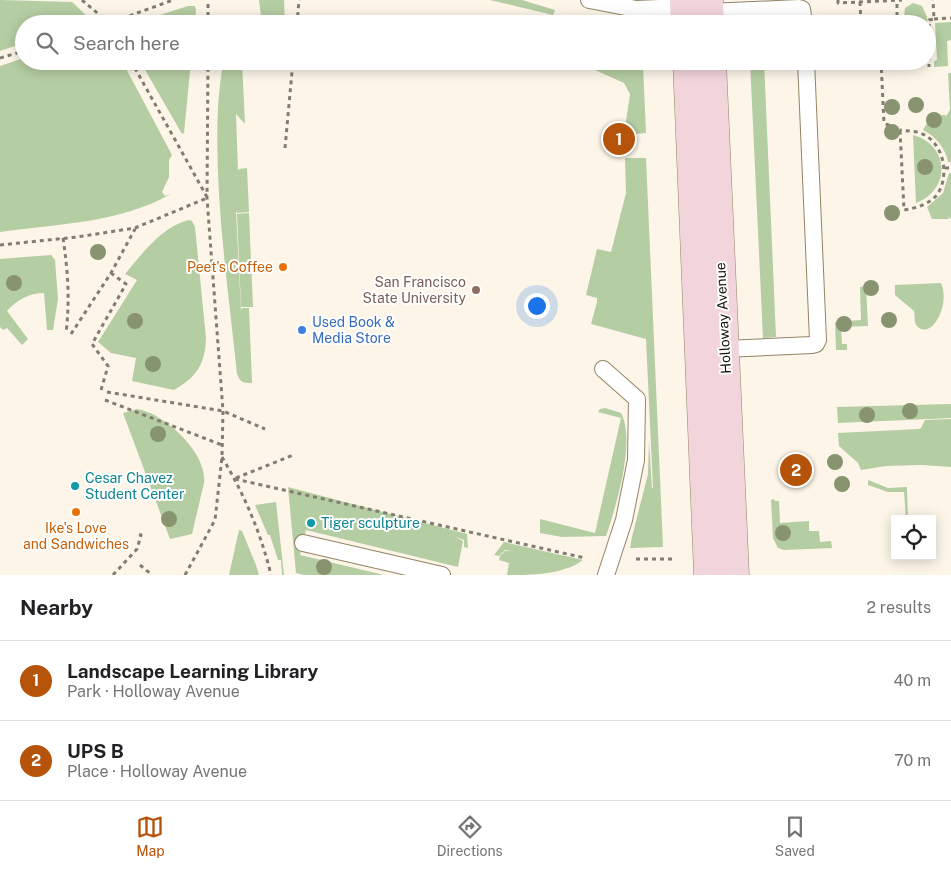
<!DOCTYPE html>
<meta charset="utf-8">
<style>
body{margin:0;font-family:"Public Sans",sans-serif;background:#f6f6f6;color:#202124}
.controls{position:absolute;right:15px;bottom:15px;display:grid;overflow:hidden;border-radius:0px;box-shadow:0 2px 12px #0003}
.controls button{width:45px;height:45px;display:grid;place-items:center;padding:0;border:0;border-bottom:1px solid #e0e0e0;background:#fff;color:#202124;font:25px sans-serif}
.you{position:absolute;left:536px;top:305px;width:18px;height:18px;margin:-12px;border:4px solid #fff;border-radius:50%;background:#1a73e8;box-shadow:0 0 0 8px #1a73e833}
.badge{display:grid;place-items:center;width:32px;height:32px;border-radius:50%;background:#b45309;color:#fff;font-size:16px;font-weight:700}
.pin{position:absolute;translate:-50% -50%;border:2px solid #fff;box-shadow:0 1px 5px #0006}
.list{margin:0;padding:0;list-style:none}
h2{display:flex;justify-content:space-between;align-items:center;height:65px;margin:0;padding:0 20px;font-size:21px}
h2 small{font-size:16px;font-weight:400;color:#757577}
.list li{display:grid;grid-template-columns:32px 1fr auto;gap:15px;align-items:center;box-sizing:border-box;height:80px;padding:0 20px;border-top:1px solid #e0e0e0}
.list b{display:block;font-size:19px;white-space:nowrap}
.list p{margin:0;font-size:16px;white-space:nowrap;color:#757577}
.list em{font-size:16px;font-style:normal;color:#757577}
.icon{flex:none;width:28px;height:28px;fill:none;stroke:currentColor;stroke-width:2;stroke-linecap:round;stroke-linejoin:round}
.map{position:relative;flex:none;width:951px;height:575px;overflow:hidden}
.search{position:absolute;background:#fff;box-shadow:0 2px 12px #0003;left:15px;right:15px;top:15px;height:55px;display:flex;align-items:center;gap:12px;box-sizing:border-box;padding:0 18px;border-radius:28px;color:#757577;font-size:19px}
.sheet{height:225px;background:#fff}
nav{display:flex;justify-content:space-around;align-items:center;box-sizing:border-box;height:70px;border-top:1px solid #e0e0e0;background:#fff;font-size:14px;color:#757577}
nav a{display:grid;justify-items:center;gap:2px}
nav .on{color:#b45309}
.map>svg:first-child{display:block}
.green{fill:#b5cda2}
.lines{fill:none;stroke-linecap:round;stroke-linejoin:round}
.lane-casing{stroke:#948466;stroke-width:18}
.secondary-casing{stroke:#948466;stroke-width:29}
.path{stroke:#837c70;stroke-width:3;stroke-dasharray:4 4;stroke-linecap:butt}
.lane{stroke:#fff;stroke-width:16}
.secondary{stroke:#f2d4db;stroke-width:28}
.tree{fill:#889470}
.food-dot{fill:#e8710a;stroke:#fff;stroke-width:2}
.education-dot{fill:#8d6e63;stroke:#fff;stroke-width:2}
.shop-dot{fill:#3f7fe0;stroke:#fff;stroke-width:2}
.culture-dot{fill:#0f9aa8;stroke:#fff;stroke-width:2}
.labels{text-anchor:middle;stroke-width:4;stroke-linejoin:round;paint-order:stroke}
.food-label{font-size:14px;fill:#c56008;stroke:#fff;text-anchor:end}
.education-label{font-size:14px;fill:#785e54;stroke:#fff;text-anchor:end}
.street-label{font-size:14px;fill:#171106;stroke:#fff}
.shop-label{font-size:14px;fill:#366cbe;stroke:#fff;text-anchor:start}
.culture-label{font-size:14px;fill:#0d838f;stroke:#fff;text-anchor:start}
</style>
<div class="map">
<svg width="951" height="575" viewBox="0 0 951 575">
<rect width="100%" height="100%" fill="#fcf5e8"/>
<!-- green -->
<path class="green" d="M 0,0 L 72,2 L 91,20 L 81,24 L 24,24 L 24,43 L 0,51 Z
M 259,0 L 284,0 L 285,23 L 262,24 Z
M 490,0 L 522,0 L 555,10 L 553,15 Z
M 913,3 L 922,6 L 927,17 L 927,24 L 903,24 L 905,8 Z
M 188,6 L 195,6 L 196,10 L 195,24 L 132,24 Z
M 951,22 L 951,40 L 947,41 L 948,66 L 934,67 L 934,61 L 937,60 L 935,23 Z
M 24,58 L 24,61 L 122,61 L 172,155 L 169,160 L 169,177 L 162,192 L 165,196 L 171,194 C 120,223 57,224 0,232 L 0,66 Z
M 140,61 L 191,61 L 184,133 L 182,134 Z
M 223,61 L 242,61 L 245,124 L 236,114 L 238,171 L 239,169 L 247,168 L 249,212 L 237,213 L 236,210 L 241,311 L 242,308 L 249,308 L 252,383 C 243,383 241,383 237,374 C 228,286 214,196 218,107 C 219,92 221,76 223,61 Z
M 750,61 L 764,61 L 776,337 L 763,338 Z
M 643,65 L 646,133 L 624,135 L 630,94 L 624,83 L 595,70 L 594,67 Z
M 948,73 L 951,73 L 951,162 L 948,162 C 945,147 936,137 923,130 L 931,116 L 946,115 L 945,118 L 950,110 Z
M 913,135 C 950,145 951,190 916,203 Z
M 625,158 L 646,158 L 663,547 L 630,548 L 632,537 L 648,474 L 649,441 L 652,488 L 653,488 L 646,339 L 591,324 L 597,302 L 597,298 L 586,295 L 597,249 L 611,252 L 626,193 Z
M 949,173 L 951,173 L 951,219 L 948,216 L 949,219 L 932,219 L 927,207 L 943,193 Z
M 249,213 L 253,307 L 241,307 L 237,214 Z
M 189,220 L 192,221 L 195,227 L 206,338 C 205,364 197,377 174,390 L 132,381 L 136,358 L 111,353 L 98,342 L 137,280 L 125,274 C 143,253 161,227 189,220 Z
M 51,255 L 55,260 L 58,299 L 53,330 L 47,330 L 44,293 C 29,293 17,300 7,311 L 28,339 L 22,345 L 7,328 L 3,330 L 0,327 L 0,259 Z
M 941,283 C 951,305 931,341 917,326 C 914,323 915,315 914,311 L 895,295 L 895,285 Z
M 866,286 L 868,326 L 841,327 L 842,344 L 847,344 L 847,350 L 836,350 L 835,322 L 861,320 L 860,287 Z
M 951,404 L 951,418 L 838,423 L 837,407 Z
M 605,408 L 621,413 C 636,441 616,507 606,536 L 562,537 L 540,533 L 540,519 L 595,533 L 621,418 L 598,412 L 600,409 Z
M 137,409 C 164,413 208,453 204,483 L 192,534 L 170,539 L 123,413 Z
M 951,419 L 951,467 L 922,465 L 886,466 L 861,470 L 858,463 L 839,446 L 838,433 L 919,429 L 921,428 L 925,420 Z
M 868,480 L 888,488 L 907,487 L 908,519 L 906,519 L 904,492 L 888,492 L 868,485 Z
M 288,487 L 467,534 L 468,548 L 464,547 L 464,540 L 455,537 L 463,541 L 458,567 L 306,530 L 300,555 L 384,575 L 304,575 L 296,573 Z
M 774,499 L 775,501 L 779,501 L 780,523 L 809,521 L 809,531 L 819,531 L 820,542 L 831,541 L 832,548 L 784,550 L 778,548 L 773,538 L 771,500 Z
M 276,502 L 284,575 L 282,575 L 281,560 L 278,560 L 270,535 L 268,535 L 255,505 Z
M 239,530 L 242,531 L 256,565 L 259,575 L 229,575 Z
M 504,542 L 583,560 C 563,575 531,575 507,575 L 509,563 L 499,560 L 500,556 L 505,551 L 512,551 L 505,550 L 499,556 L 494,555 Z"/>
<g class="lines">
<!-- lane casing -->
<g class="lane-casing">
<path id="lane" d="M 589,0 L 636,9 L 684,7
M 709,12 L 799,8 L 802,9 L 804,24
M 725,349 L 812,345 L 816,344 L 818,340 L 806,61
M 603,369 L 637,399 L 636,460 L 624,520 L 606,575
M 303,543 L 442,575"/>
</g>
<!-- secondary casing -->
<g class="secondary-casing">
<path id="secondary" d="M 684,0 L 685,24
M 709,0 L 710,24
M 687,61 L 708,575
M 712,61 L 735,575"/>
</g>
<!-- path -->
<path class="path" d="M 82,0 L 109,23
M 838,0 L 838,3 L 902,0
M 860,2 L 861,24
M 934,19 L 951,18
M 107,24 L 173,0
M 208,24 L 208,0
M 297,24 L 299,0
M 897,24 L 897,0
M 927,56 L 931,56 L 929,20 L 934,19 L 933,0
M 929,56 L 929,67
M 0,58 L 24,51
M 131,61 L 207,197
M 881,61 L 884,123 L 900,130 L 904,210 C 916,208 927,205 936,196 C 951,177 944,141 920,133 C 914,131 907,131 900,130
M 899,61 L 900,68
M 870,67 L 881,67
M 285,148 L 293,61
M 945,168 L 951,168
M 63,238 C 68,272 70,299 66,333
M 0,245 L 77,237 L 135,228 L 207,198
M 71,334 L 111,273 L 135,229
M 101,390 L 108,366 L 92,344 L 126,284 L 111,273
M 107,392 L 223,411 L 265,429
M 105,400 L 222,445
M 222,457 C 244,494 261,533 271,575
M 236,478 L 293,455
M 235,479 L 585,558
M 636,559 L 673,559
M 140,565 L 152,575
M 113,575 L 137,549 L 141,535 L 138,534
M 185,575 L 215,520 L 222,457 L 223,411 L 207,198 L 208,61"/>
<!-- lane -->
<use href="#lane" class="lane"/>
<!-- secondary -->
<use href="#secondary" class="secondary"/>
</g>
<!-- trees -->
<g class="tree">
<circle cx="916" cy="105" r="8"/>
<circle cx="892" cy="107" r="8"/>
<circle cx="934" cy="120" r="8"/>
<circle cx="892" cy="132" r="8"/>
<circle cx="925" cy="167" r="8"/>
<circle cx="892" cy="213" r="8"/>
<circle cx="98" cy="252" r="8"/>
<circle cx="14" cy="283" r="8"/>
<circle cx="871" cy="288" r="8"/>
<circle cx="889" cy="320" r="8"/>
<circle cx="135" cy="321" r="8"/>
<circle cx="844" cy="324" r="8"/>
<circle cx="153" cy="364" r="8"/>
<circle cx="910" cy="411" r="8"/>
<circle cx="867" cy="415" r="8"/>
<circle cx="158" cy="434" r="8"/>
<circle cx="835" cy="462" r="8"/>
<circle cx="842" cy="484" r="8"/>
<circle cx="169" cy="519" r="8"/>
<circle cx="783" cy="533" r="8"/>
<circle cx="324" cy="567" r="8"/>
</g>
<!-- markers -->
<g class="food-dot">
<circle cx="283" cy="267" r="5"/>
<circle cx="76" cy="512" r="5"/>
</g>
<circle class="education-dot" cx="476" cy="290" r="5"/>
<circle class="shop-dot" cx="302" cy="330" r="5"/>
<g class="culture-dot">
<circle cx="75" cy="486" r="5"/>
<circle cx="311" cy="523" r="5"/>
</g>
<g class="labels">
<!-- food labels -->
<g class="food-label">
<text x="273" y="272">Peet's Coffee</text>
<text x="76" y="533" text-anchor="middle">Ike's Love<tspan x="76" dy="16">and Sandwiches</tspan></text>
</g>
<!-- education labels -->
<g class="education-label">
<text x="466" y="287">San Francisco<tspan x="466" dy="16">State University</tspan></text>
</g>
<!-- street labels -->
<g class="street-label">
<text transform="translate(723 318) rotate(-93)" y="5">Holloway Avenue</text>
</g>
<!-- shop labels -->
<g class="shop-label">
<text x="312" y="327">Used Book &amp;<tspan x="312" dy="16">Media Store</tspan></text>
</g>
<!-- culture labels -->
<g class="culture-label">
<text x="85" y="483">Cesar Chavez<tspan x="85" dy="16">Student Center</tspan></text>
<text x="321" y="528">Tiger sculpture</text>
</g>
</g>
</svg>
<div class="controls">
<button><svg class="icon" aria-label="locate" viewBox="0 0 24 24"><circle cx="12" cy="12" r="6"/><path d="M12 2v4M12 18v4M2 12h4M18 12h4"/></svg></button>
</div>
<div class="you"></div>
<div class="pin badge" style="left:619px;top:139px">1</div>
<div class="pin badge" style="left:796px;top:470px">2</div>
<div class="search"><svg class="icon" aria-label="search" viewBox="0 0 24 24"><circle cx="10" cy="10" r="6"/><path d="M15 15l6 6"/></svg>Search here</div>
</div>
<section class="sheet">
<h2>Nearby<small>2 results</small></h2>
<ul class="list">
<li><span class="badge">1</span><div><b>Landscape Learning Library</b><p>Park · Holloway Avenue</p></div><em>40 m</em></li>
<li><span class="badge">2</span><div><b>UPS B</b><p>Place · Holloway Avenue</p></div><em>70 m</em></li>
</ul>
</section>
<nav>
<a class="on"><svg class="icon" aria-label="map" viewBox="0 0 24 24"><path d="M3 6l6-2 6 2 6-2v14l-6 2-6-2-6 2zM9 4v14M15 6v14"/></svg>Map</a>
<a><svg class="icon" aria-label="directions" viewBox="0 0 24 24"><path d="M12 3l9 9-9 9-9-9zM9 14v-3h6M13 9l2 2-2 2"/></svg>Directions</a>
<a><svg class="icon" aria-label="saved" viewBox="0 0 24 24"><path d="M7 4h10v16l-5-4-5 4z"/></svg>Saved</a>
</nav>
